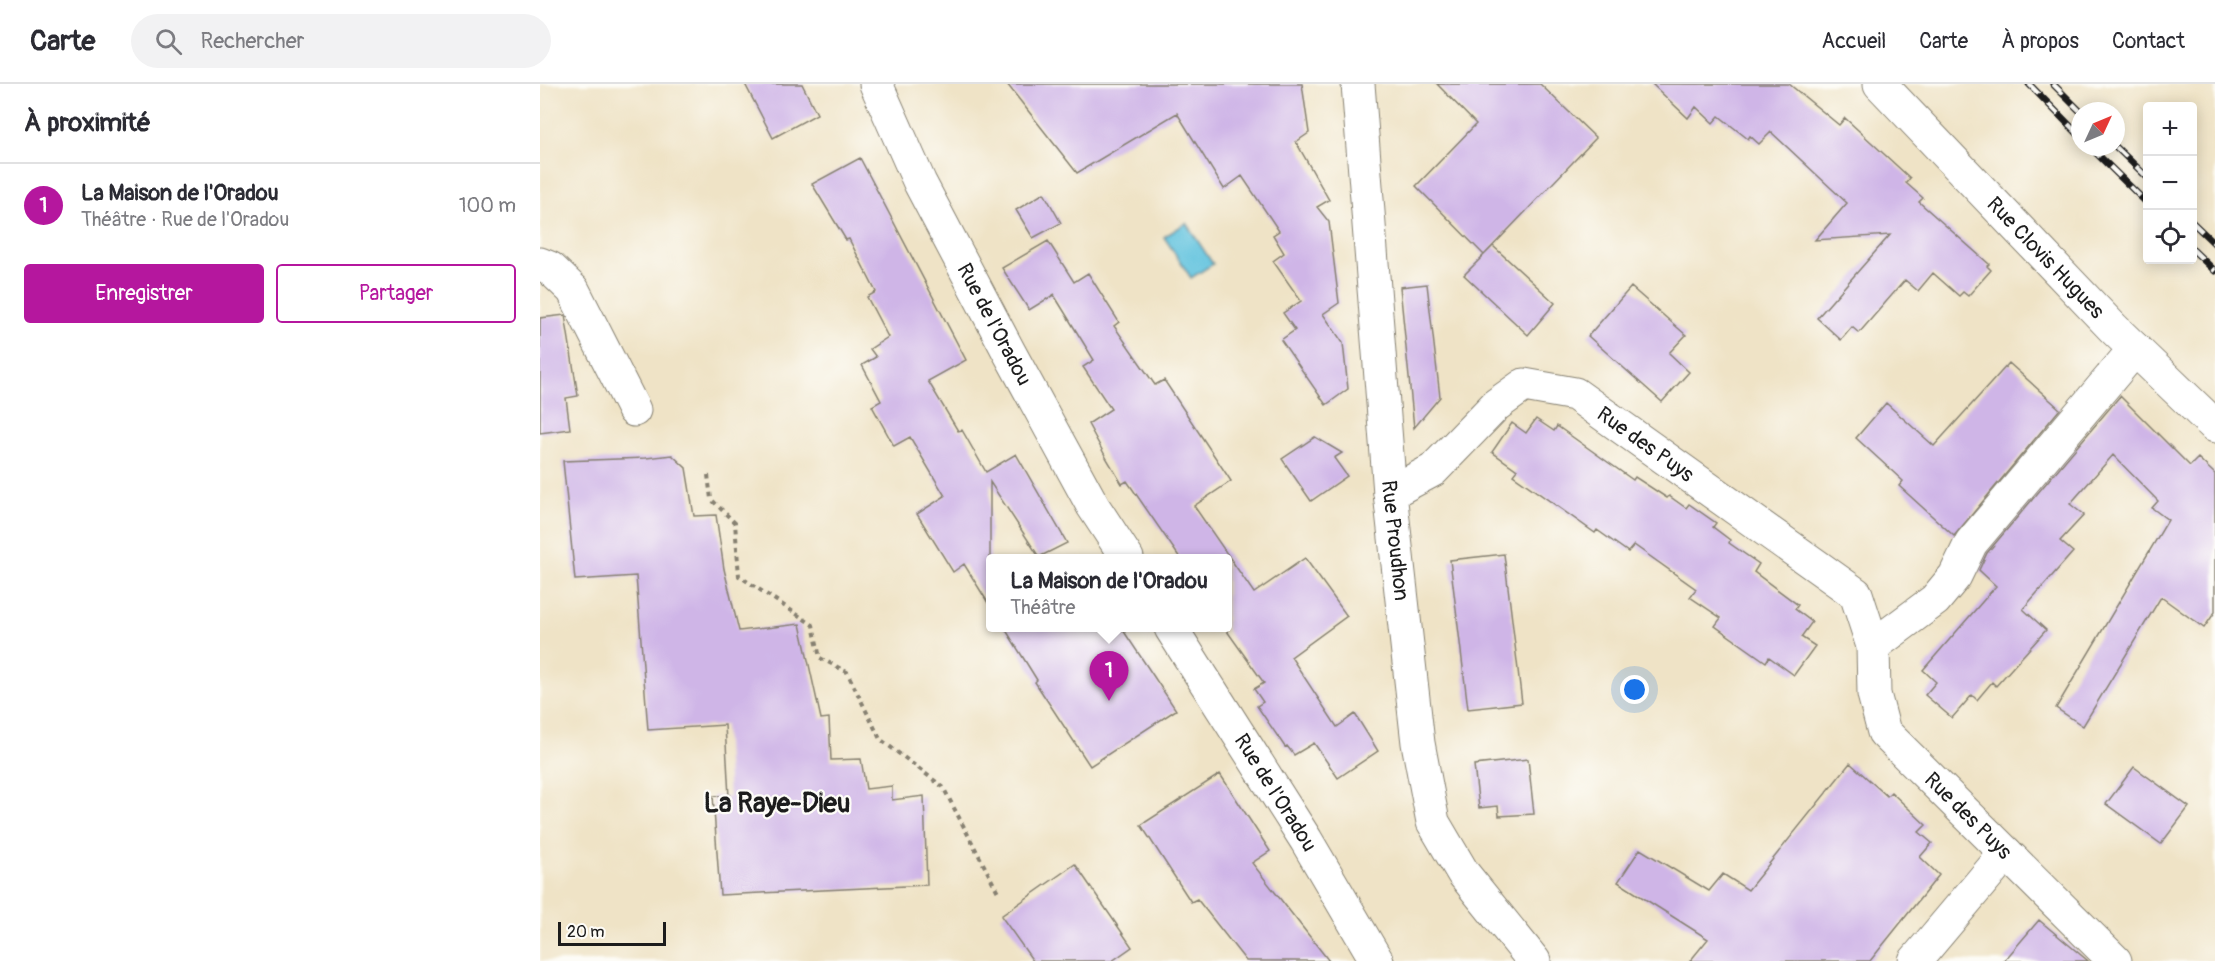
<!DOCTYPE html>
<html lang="fr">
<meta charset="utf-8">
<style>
body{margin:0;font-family:Pangolin,sans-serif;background:#f2f2f3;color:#2b2b33}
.controls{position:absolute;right:18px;top:18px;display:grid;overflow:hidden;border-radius:6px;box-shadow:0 3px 15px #0003}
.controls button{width:54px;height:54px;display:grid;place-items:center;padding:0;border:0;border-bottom:2px solid #e1e1e2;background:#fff;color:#2b2b33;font:30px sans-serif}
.compass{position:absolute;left:1531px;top:18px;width:54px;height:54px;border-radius:50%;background:#fff;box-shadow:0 3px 15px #0003;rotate:46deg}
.scale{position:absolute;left:18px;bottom:15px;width:108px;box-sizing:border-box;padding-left:6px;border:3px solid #1c1c1c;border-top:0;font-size:16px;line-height:21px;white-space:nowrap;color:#1c1c1c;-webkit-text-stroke:4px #fdfcf7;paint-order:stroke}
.you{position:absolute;left:1095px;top:606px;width:21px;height:21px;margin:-15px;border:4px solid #fff;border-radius:50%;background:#1a73e8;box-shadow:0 0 0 9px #1a73e833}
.badge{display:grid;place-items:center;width:39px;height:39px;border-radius:50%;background:#b5179e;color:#fff;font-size:20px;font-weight:700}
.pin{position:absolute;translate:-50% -50px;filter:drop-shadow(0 2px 3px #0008)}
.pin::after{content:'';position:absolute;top:32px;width:21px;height:18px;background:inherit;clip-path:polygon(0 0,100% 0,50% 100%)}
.popup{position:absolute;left:446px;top:470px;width:246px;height:78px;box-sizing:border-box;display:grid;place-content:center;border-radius:6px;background:#fff;filter:drop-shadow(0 2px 4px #0005);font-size:20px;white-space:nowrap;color:#7c7c81}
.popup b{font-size:22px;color:#2b2b33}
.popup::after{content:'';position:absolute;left:50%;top:100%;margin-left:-12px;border:12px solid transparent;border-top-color:#fff}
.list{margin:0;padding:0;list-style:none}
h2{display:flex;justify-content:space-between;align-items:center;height:78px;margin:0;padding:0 24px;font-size:26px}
h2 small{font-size:20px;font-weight:400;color:#7c7c81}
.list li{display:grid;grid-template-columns:39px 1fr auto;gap:18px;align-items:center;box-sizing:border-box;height:84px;padding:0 24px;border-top:2px solid #e1e1e2}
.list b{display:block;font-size:22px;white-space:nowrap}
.list p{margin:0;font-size:20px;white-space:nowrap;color:#7c7c81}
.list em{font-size:20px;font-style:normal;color:#7c7c81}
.actions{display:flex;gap:12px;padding:18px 24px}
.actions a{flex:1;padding:14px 0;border:2px solid #b5179e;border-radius:6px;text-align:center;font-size:21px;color:#b5179e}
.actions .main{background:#b5179e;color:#fff}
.icon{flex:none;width:33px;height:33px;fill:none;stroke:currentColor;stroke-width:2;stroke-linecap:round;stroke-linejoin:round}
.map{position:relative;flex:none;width:1675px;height:877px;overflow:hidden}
header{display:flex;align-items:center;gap:36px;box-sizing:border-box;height:84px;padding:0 30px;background:#fff;border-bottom:2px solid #e1e1e2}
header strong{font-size:28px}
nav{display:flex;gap:33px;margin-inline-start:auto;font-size:21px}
.search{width:420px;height:54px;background:#f2f2f3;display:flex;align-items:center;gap:15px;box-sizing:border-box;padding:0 21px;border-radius:33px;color:#7c7c81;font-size:22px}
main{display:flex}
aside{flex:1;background:#fff}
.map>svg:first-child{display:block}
.water{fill:#60c2de;stroke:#3e6f7d;stroke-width:1.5}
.building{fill:#cfb5e7}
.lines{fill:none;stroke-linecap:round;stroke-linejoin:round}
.minor-casing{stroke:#868071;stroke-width:35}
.path{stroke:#868071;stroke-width:4;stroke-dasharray:4.5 4.5;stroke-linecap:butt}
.minor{stroke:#fff;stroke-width:33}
.rail-casing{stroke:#1c1c1c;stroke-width:7}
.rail{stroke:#fdfcf7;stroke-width:4.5;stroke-dasharray:14;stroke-linecap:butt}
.labels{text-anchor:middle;stroke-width:4.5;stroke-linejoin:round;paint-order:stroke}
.street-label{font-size:21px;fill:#1c1c1c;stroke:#fdfcf7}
.district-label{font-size:27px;font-weight:bold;fill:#1c1c1c;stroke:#fdfcf7}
</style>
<header>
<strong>Carte</strong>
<div class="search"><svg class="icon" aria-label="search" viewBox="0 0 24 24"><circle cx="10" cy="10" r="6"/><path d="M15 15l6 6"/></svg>Rechercher</div>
<nav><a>Accueil</a><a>Carte</a><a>À propos</a><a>Contact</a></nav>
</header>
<main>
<aside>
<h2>À proximité<small></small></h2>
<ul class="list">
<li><span class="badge">1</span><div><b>La Maison de l'Oradou</b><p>Théâtre · Rue de l'Oradou</p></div><em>100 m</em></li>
</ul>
<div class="actions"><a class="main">Enregistrer</a><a>Partager</a></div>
</aside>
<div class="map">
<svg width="1675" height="877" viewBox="0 0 1675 877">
<rect width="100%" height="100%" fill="#fdfcf7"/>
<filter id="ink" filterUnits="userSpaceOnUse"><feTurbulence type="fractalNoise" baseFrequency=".0167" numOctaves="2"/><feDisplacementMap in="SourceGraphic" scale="12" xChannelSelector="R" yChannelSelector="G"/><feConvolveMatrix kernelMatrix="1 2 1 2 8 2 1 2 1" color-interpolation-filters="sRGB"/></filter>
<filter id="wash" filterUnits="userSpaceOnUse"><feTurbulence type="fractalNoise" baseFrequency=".008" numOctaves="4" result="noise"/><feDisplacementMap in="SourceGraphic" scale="24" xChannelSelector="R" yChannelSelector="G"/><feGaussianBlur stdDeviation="1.35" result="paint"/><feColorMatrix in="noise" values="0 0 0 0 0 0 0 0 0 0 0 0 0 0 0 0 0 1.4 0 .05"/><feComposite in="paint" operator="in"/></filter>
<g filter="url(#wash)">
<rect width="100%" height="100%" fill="#efe3c6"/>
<!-- water -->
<path class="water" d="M 646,139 L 673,180 L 651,194 L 624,153 Z"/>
<g id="blocks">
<!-- building -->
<path class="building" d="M 205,0 L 262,0 L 277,30 L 233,54 Z
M 467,0 L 762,0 L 769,49 L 756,58 L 789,116 L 777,123 L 789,138 L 799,219 L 783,230 L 803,259 L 808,305 L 786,321 L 741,256 L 755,246 L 743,229 L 761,217 L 733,177 L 744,169 L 733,151 L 739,147 L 702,92 L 684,105 L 637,29 L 537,89 Z
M 897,0 L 1000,0 L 1056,54 L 944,171 L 876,102 L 936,40 Z
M 1112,0 L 1249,0 L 1299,41 L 1305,34 L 1370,94 L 1366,99 L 1383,114 L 1379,118 L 1449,180 L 1447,182 L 1451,186 L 1428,212 L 1423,208 L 1419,212 L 1393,189 L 1378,207 L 1365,196 L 1319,249 L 1312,243 L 1301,256 L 1277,234 L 1350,151 L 1275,156 L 1307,119 L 1231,48 L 1219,60 L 1210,52 L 1208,55 L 1179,32 L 1173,39 L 1156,23 L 1148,34 Z
M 320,74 L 426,276 L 388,297 L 418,347 L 422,346 L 446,388 L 476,370 L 527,459 L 499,473 L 450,398 L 450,522 L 424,480 L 413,488 L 377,430 L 405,412 L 370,353 L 354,362 L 332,322 L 341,317 L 322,281 L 336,273 L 330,265 L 348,253 L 327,213 L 336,208 L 309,155 L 306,156 L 272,100 Z
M 504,109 L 521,139 L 493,154 L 476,126 Z
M 508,157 L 534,198 L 548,189 L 579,238 L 574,242 L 615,301 L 624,296 L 691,397 L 654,422 L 714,509 L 765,474 L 807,532 L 751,573 L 797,643 L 815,630 L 838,667 L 798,694 L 774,659 L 754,671 L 747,662 L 745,663 L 717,622 L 723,618 L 714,605 L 724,599 L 687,547 L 687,474 L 640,474 L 587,397 L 582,400 L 567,375 L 548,340 L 571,325 L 543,283 L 554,276 L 514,211 L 515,210 L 489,226 L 462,184 Z
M 953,162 L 1015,219 L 988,251 L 924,191 Z
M 887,200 L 900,313 L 874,344 L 860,203 Z
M 1091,203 L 1146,251 L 1129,269 L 1149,288 L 1122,318 L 1048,252 Z
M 25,231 L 38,312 L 26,314 L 30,345 L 0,349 L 0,234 Z
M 1469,279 L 1520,325 L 1414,452 L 1359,402 L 1363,397 L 1316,354 L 1346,319 L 1394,362 Z
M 1580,312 L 1650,382 L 1658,374 L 1675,390 L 1675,528 L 1664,544 L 1621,513 L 1543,642 L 1516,624 L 1628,436 L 1612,424 L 1618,417 L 1573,371 L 1530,420 L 1544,431 L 1520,457 L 1533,468 L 1483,525 L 1506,546 L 1456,602 L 1452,598 L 1437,616 L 1432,611 L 1412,634 L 1385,611 L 1396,598 L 1383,586 L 1456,502 L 1439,486 L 1447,469 Z
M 996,335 L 1014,347 L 1017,342 L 1093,396 L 1095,393 L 1127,414 L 1129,412 L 1146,424 L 1149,420 L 1176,439 L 1173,443 L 1190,456 L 1189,459 L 1219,480 L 1214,488 L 1258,521 L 1255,525 L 1272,538 L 1261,553 L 1275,562 L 1254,591 L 1229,573 L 1226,578 L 1175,542 L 1181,534 L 1150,513 L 1156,505 L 1094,461 L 1088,468 L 1057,446 L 1055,449 L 973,391 L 977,386 L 952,368 L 972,339 L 986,349 Z
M 775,353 L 802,369 L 794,374 L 807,392 L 771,417 L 742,375 Z
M 132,371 L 146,384 L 154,432 L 176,431 L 184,485 L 199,547 L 260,540 L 281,635 L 289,634 L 291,676 L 321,675 L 326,705 L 352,702 L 352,716 L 384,712 L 387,801 L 180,811 L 173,712 L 189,713 L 185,641 L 108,646 L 96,492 L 35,496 L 23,377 L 106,374 Z
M 964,470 L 982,619 L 928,625 L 910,476 Z
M 464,543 L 581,543 L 636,626 L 550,682 L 495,598 L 497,596 Z
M 988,675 L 994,730 L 959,732 L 958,722 L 939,724 L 934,681 Z
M 1310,679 L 1347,712 L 1351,708 L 1386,741 L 1379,748 L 1392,759 L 1380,773 L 1399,791 L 1330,877 L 1150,877 L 1168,855 L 1078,798 L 1100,765 L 1169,807 L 1183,790 L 1208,806 Z
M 1594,683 L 1649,723 L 1621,760 L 1566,720 Z
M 680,690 L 730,767 L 712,779 L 789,877 L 706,877 L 657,815 L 651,818 L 601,741 Z
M 535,780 L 592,863 L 572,877 L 493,877 L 461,832 Z
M 1499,836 L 1547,876 L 1548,877 L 1464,877 Z"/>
</g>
</g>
<g filter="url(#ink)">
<use href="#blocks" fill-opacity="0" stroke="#868071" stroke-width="1.5"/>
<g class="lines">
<!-- minor casing -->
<g class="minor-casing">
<g id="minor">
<path id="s1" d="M 336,0 L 380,99 L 469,268 L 553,422 L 587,474"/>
<path id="s2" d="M 818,0 L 850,409 L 878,659 L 893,738 L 923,789 L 994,877"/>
<path id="s3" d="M 1340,0 L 1573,244 L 1675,342"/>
<path d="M 0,180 L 10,184 L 33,206 L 94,326"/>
<path id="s4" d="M 850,409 L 893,386 L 956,321 L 984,301 L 1035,310 L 1316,510 L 1333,562 L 1334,610 L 1344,648 L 1575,877"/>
<path id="s5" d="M 631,544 L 766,756 L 837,877"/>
<path d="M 1333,562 L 1395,516 L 1415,492 L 1431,459 L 1595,265"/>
<path d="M 1375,877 L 1466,769"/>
</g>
</g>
<!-- path -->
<path class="path" d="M 168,391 L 171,415 L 195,439 L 199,492 L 273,541 L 280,574 L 307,588 L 340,655 L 403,703 L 458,808"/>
<!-- minor -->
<use href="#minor" class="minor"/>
<!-- rail casing -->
<g class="rail-casing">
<path id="rail" d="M 1489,0 L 1540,52
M 1513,0 L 1540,27
M 1550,63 L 1608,120
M 1576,63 L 1608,94
M 1652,138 L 1675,160
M 1652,165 L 1675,187"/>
</g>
<!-- rail -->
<use href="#rail" class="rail"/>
</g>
</g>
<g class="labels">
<!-- street labels -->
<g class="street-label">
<text dy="7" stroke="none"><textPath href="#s3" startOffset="240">Rue Clovis Hugues</textPath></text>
<text dy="7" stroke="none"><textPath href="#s1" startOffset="268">Rue de l'Oradou</textPath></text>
<text dy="7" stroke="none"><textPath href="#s4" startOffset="312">Rue des Puys</textPath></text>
<text dy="7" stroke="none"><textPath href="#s2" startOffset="458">Rue Proudhon</textPath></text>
<text dy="7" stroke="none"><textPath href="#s5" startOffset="195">Rue de l'Oradou</textPath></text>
<text dy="7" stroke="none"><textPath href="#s4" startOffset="831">Rue des Puys</textPath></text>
</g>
<!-- district labels -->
<g class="district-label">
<text x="237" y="728">La Raye-Dieu</text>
</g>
</g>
</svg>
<div class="controls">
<button>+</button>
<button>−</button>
<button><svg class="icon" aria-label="locate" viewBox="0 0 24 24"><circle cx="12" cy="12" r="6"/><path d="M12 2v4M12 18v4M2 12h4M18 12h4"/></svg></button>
</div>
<svg class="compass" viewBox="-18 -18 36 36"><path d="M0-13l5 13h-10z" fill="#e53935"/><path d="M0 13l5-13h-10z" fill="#7c7c81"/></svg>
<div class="scale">20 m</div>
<div class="you"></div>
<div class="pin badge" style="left:569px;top:617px">1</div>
<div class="popup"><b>La Maison de l'Oradou</b>Théâtre</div>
</div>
</main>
